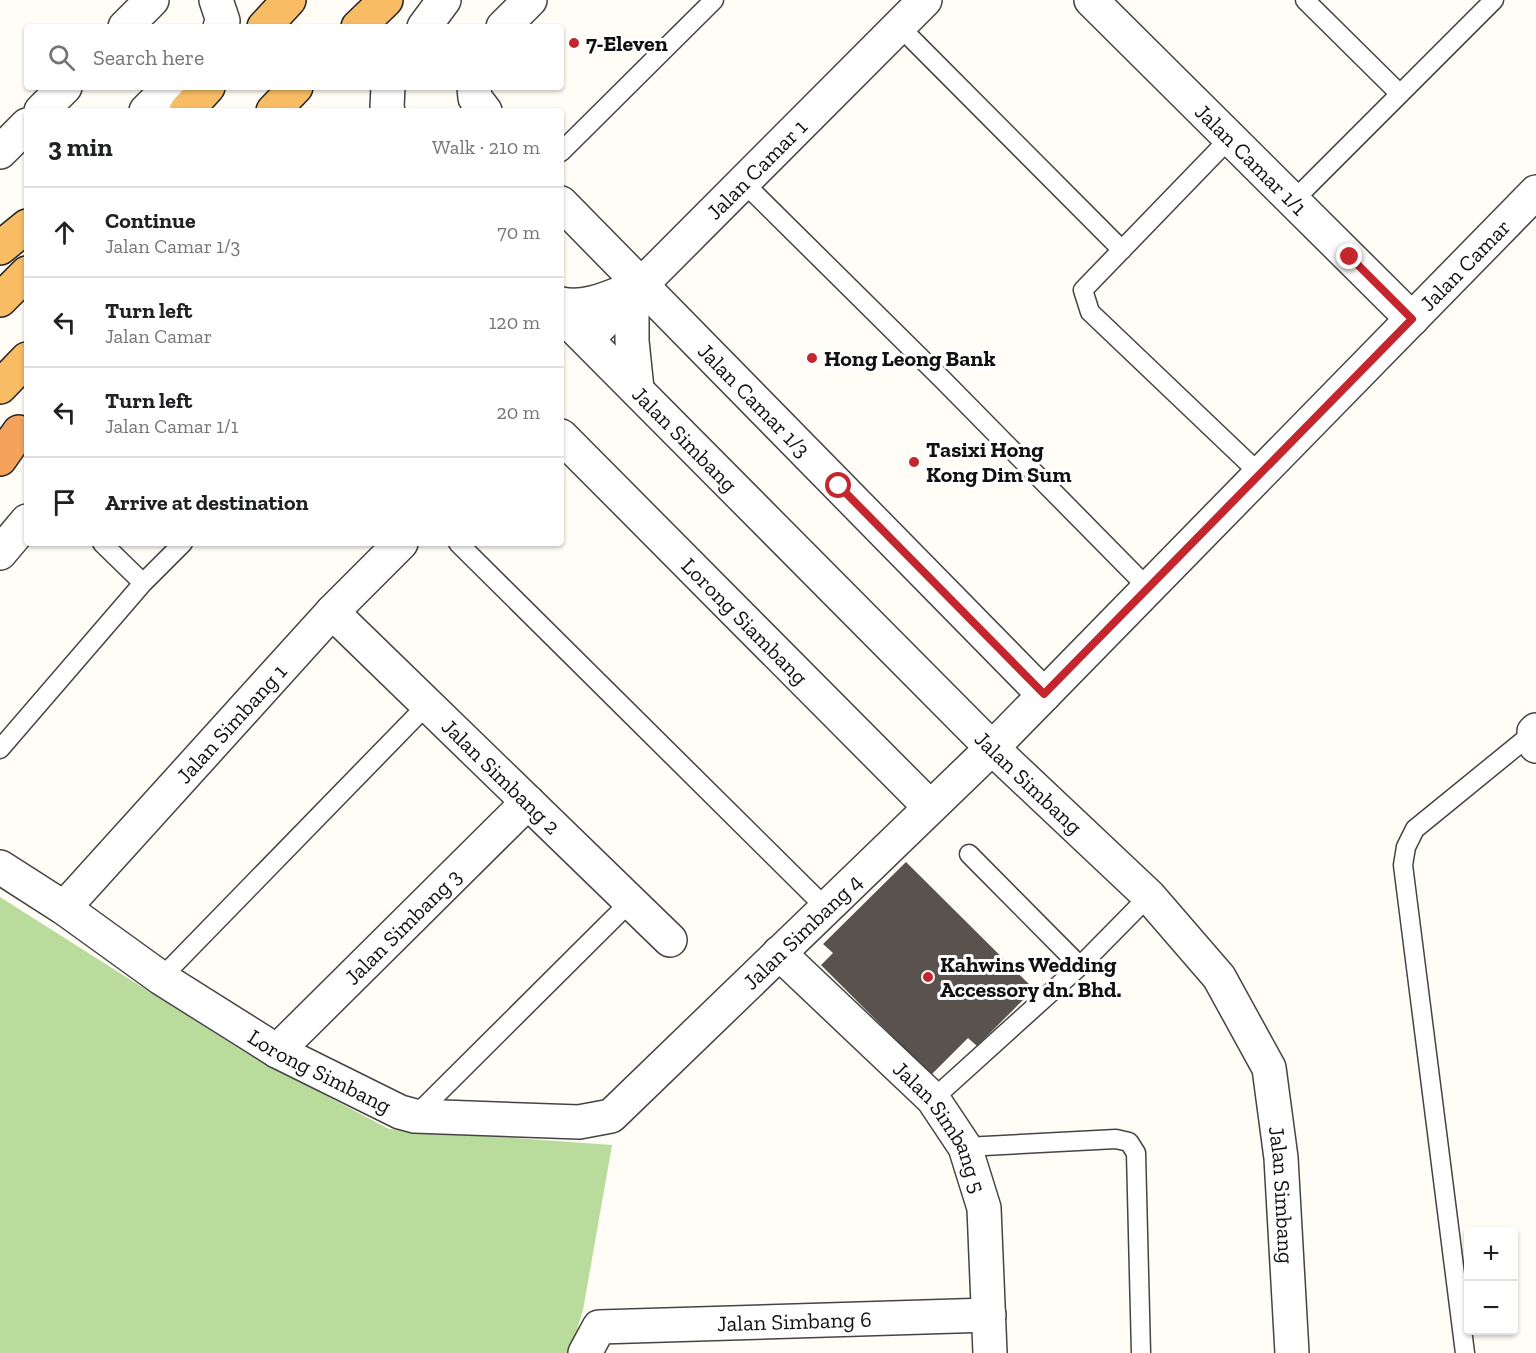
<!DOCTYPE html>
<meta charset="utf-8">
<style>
body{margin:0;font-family:"Zilla Slab",serif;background:#f2f2f2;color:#202124}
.controls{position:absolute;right:18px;bottom:18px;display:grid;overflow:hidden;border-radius:6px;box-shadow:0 2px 4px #0004}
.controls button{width:54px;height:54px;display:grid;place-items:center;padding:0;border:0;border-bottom:2px solid #e0e0e0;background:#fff;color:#202124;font:30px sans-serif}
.stop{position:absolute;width:18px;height:18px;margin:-14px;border:4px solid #c4262e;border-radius:50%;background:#fff}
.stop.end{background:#c4262e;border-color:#fff;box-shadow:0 2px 6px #0008}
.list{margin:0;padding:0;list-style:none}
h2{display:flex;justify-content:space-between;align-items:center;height:78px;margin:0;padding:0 24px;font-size:26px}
h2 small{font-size:20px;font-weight:400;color:#757577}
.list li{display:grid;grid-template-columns:39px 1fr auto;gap:18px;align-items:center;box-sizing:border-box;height:90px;padding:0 24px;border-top:2px solid #e0e0e0}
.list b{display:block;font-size:22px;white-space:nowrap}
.list p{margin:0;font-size:20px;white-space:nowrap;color:#757577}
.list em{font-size:20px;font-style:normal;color:#757577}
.icon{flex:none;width:33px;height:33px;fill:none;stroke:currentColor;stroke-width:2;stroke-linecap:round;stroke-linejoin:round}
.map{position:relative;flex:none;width:1536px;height:1353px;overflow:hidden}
.search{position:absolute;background:#fff;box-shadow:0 2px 4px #0004;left:24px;top:24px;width:540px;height:66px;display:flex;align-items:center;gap:15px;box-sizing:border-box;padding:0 21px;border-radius:6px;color:#757577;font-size:22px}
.panel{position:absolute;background:#fff;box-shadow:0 2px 4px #0004;left:24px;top:108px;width:540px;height:438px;border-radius:6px}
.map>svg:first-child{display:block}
.forest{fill:#b9dc9c}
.building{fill:#5a524d}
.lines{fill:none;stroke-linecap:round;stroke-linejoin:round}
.service-casing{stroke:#444;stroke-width:21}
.minor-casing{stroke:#444;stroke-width:36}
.tertiary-casing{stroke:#444;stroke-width:36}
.trunk-casing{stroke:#222;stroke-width:36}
.motorway-casing{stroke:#222;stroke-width:36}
.service{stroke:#fff;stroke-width:18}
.minor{stroke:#fff;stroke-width:33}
.tertiary{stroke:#fff;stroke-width:33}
.trunk{stroke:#f7bc64;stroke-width:33}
.motorway{stroke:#f5a25d;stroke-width:33}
.route{stroke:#c4262e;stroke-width:8}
.poi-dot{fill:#c4262e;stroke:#fff;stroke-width:2}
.labels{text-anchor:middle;stroke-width:6;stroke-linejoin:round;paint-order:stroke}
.poi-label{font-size:22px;font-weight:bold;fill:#111;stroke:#fff;text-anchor:start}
.street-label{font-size:22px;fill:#111;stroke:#fff}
</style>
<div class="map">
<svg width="1536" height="1353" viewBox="0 0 1536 1353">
<rect width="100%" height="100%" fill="#fffdf5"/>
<!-- forest -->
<path class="forest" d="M 0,897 L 246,1053 L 389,1129 L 612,1145 L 583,1310 L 570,1353 L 0,1353 Z"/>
<!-- building -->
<path class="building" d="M 906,862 L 1034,989 L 977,1046 L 968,1038 L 931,1075 L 821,965 L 833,953 L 823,944 Z"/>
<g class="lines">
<!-- service casing -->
<g class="service-casing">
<path id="service" d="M 1305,0 L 1400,94
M 899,26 L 1122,250
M 1230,138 L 1083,290 L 1090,312 L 1260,474
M 561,152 L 714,0
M 743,182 L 943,380 L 1148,588
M 1293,201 L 1494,0
M 102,543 L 143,583
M 458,543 L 826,908
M 0,749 L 143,583 L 183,543
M 969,854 L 1080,966
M 161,978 L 427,705
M 933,1099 L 1080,966 L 1149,896
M 415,1116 L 630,902
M 965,1147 L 1116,1139 L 1129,1142 L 1136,1153 L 1141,1353
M 1465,1353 L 1403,865 L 1406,847 L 1415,829 L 1534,732"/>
</g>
<!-- minor casing -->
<g class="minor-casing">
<g id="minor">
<path id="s1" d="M 1091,0 L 1412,319"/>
<path d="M 125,27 L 152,0"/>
<path d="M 503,27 L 530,0"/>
<path d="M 474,87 L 475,98 L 485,111"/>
<path d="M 41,111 L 65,87"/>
<path d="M 0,152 L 27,125"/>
<path id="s2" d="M 561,203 L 1044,695"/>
<path d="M 561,304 C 586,309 608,298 631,289"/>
<path id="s3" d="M 587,339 L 925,0"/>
<path d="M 637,389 L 632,341 L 632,312 L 641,285"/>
<path id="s4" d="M 561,436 L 930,807"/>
<path d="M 0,553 L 27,521"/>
<path id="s5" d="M 332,612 L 670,940"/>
<path d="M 1536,730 L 1534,732 L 1536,746"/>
<path id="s6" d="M 0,867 L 64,908 L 161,978 L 277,1051 L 400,1112 L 415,1116 L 579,1122 L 611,1116 L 992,748 L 1536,192"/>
<path id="s7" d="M 64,908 L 332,612 L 401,543"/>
<path id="s8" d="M 779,953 L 933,1099 L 965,1147 L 984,1208 L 990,1353"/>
<path id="s9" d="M 277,1051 L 528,802"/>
<path id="s10" d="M 585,1353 L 599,1327 L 989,1315"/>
</g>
</g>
<!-- tertiary casing -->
<g class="tertiary-casing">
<g id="tertiary">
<path d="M 216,0 L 223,21 L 220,27"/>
<path d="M 424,27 L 444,0"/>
<path d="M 388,87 L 387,107 L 388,111"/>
<path d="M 146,111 L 170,87"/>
<path id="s11" d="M 561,314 L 992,748 L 1149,896 L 1219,977 L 1269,1068 L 1281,1158 L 1292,1353"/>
</g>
</g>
<!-- trunk casing -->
<g class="trunk-casing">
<path id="trunk" d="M 264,27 L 289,0
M 358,27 L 386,0
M 186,111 L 208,87
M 273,111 L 296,87
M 0,248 L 27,226
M 0,300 L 27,273
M 0,387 L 27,359"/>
</g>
<!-- motorway casing -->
<g class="motorway-casing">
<path id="motorway" d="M 0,459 L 19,432"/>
</g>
<!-- service -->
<use href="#service" class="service"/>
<!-- minor -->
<use href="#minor" class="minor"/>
<!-- tertiary -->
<use href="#tertiary" class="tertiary"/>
<!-- trunk -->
<use href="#trunk" class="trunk"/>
<!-- motorway -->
<use href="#motorway" class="motorway"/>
</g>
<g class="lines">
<!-- route -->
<path class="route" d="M 839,486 L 1044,694 L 1412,319 L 1350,257"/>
</g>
<!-- markers -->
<g class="poi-dot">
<circle cx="574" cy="43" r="6"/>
<circle cx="812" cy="358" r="6"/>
<circle cx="914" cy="462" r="6"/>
<circle cx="928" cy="977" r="6"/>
</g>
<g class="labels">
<!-- poi labels -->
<g class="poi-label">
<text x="586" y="51">7-Eleven</text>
<text x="824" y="366">Hong Leong Bank</text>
<text x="926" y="457">Tasixi Hong<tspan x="926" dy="25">Kong Dim Sum</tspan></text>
<text x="940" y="972">Kahwins Wedding<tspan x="940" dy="25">Accessory dn. Bhd.</tspan></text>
</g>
<!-- street labels -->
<g class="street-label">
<text dy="8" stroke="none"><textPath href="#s1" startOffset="226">Jalan Camar 1/1</textPath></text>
<text dy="8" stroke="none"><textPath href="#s3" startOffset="240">Jalan Camar 1</textPath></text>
<text dy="8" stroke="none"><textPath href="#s6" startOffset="1888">Jalan Camar</textPath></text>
<text dy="8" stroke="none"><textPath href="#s2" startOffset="276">Jalan Camar 1/3</textPath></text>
<text dy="8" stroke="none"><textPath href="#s11" startOffset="176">Jalan Simbang</textPath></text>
<text dy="8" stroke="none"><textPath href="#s4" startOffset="261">Lorong Siambang</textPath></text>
<text dy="8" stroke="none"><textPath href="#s7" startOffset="249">Jalan Simbang 1</textPath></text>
<text dy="8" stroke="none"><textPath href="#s5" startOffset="236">Jalan Simbang 2</textPath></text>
<text dy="8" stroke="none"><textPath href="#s11" startOffset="662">Jalan Simbang</textPath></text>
<text dy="8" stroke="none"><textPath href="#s9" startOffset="177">Jalan Simbang 3</textPath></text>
<text dy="8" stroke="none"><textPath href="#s6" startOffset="948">Jalan Simbang 4</textPath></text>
<text dy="8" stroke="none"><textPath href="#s6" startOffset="380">Lorong Simbang</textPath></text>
<text dy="8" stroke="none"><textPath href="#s8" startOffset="240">Jalan Simbang 5</textPath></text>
<text dy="8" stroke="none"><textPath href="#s11" startOffset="1166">Jalan Simbang</textPath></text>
<text dy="8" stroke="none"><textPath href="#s10" startOffset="225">Jalan Simbang 6</textPath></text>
</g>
</g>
</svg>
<div class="controls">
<button>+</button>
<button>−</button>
</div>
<div class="stop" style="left:839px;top:486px"></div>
<div class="stop end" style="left:1350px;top:257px"></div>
<div class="search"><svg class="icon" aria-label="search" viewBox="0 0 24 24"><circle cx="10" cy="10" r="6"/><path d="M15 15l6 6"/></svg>Search here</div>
<section class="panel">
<h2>3 min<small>Walk · 210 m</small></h2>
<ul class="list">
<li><svg class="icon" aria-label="ahead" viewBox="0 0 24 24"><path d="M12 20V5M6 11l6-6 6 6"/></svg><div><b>Continue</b><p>Jalan Camar 1/3</p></div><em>70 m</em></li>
<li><svg class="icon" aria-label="left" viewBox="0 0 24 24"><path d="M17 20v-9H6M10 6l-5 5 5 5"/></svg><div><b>Turn left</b><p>Jalan Camar</p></div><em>120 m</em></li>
<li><svg class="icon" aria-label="left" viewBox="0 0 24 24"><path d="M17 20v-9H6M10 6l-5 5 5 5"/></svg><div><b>Turn left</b><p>Jalan Camar 1/1</p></div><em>20 m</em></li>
<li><svg class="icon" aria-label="arrive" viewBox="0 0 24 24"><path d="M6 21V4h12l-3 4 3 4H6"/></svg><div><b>Arrive at destination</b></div></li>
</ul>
</section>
</div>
